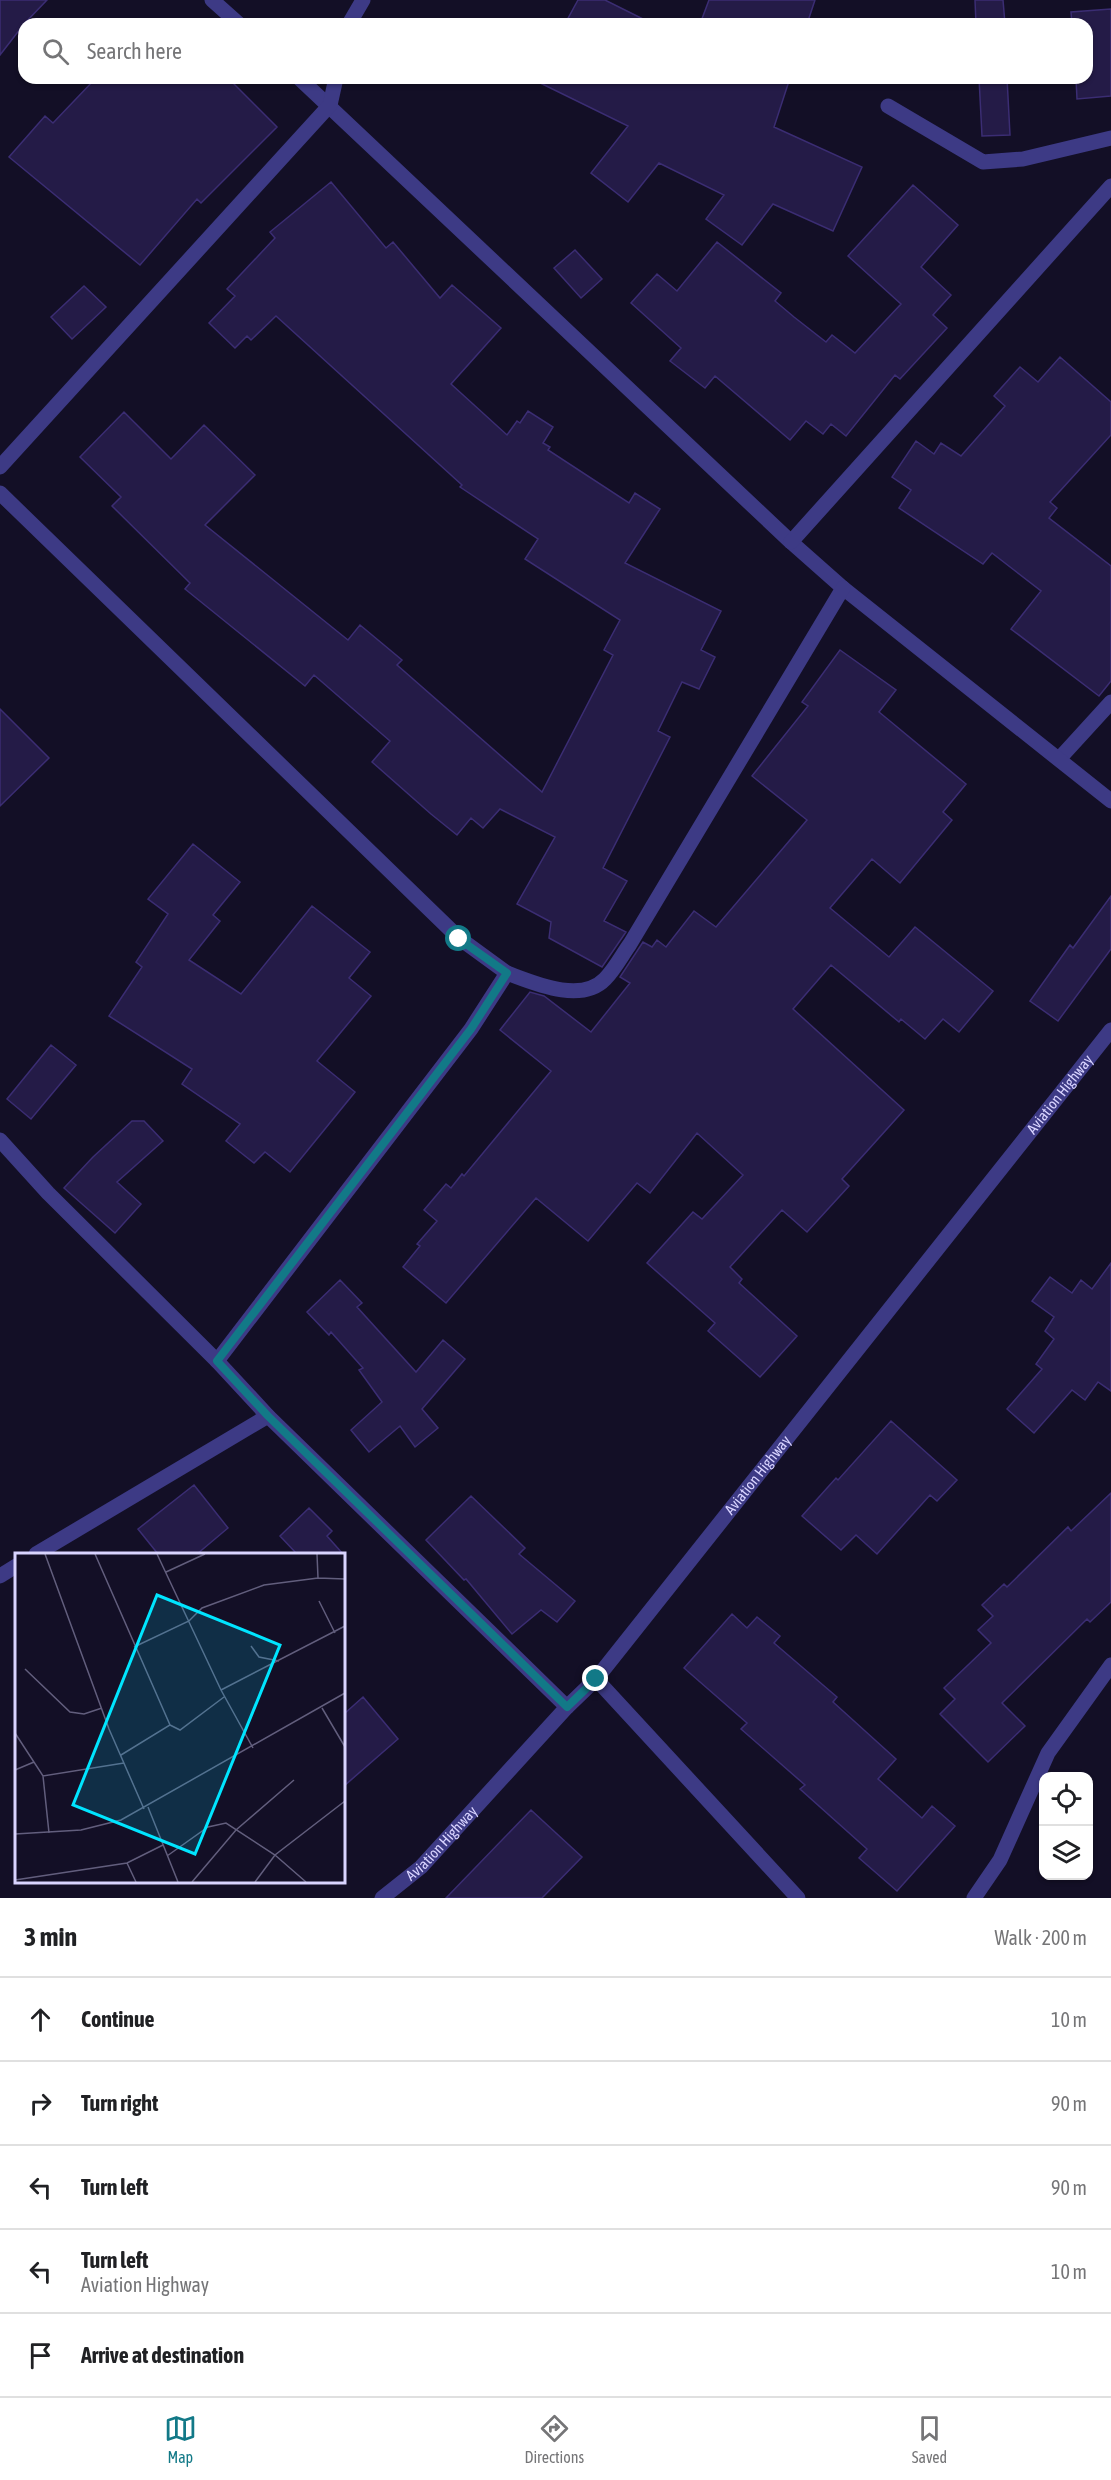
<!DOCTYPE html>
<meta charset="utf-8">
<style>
body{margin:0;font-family:"Asap Condensed",sans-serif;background:#f2f2f2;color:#202124}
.controls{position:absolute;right:18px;bottom:18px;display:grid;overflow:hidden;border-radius:12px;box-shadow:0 2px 4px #0004}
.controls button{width:54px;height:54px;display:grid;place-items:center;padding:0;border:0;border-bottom:2px solid #e0e0e0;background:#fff;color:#202124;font:30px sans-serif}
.stop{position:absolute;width:18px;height:18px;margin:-14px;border:4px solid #127987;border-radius:50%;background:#fff}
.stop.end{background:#127987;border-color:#fff;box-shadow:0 2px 6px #0008}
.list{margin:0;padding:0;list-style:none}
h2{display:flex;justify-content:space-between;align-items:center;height:78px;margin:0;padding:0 24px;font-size:26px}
h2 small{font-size:20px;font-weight:400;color:#757577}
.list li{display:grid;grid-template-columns:39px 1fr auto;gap:18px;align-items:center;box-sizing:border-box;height:84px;padding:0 24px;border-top:2px solid #e0e0e0}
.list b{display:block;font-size:22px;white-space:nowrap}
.list p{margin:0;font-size:20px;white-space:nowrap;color:#757577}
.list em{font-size:20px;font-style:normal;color:#757577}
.icon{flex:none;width:33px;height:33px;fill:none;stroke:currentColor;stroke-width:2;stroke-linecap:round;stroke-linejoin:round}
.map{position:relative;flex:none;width:1111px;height:1898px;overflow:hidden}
.search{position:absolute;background:#fff;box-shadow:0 2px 4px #0004;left:18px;right:18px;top:18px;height:66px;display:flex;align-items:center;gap:15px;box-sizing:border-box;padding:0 21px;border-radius:18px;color:#757577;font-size:22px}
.sheet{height:498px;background:#fff}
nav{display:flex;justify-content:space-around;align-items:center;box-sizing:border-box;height:84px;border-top:2px solid #e0e0e0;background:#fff;font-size:16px;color:#757577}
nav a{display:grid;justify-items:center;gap:3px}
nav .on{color:#127987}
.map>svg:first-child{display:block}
.building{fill:#241b47;stroke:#3b2d73;stroke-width:1.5}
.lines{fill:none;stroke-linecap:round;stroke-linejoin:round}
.service{stroke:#3d3a85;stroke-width:15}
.minor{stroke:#3d3a85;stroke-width:15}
.route{stroke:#127987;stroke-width:8}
.labels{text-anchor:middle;stroke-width:4.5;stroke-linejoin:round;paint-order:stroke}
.street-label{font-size:15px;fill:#d9d4ff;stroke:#130f26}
.inset-road{fill:none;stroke:#625e7d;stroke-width:1.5}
.view{fill:#00e5ff;fill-opacity:0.15;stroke:#00e5ff;stroke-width:3}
.inset-edge{fill:none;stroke:#d9d4ff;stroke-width:3}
</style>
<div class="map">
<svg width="1111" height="1898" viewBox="0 0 1111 1898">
<rect width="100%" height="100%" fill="#130f26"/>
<!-- building -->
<path class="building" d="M 0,0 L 47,0 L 24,24 L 0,55 Z
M 578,0 L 605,0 L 653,24 L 570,24 L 566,22 Z
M 709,0 L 815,0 L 807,24 L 700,24 Z
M 975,0 L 1003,0 L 1005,24 L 976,24 Z
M 1111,9 L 1111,96 L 1077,99 L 1076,78 L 1087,78 L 1087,24 L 1072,24 L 1071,12 Z
M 96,78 L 228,78 L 277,127 L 201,203 L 197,199 L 140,265 L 9,157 L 45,116 L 53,123 Z
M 530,78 L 790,78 L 774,127 L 862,167 L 833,231 L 773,204 L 742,245 L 706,219 L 724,195 L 659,163 L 628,202 L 591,173 L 628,126 Z
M 979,78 L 1007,78 L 1010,135 L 982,136 Z
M 331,182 L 386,248 L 393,242 L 440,298 L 452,285 L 501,328 L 451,384 L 507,435 L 517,421 L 520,423 L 528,411 L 553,427 L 543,443 L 550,447 L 548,450 L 629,503 L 635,493 L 660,509 L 625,563 L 721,611 L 701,650 L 715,657 L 699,689 L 682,682 L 658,731 L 670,737 L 603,868 L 627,881 L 604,921 L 626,932 L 602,967 L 549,938 L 551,922 L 517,904 L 555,837 L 500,809 L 483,828 L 471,818 L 457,835 L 431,814 L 372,762 L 390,741 L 314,675 L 305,686 L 185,589 L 190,583 L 112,506 L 121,497 L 80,457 L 124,412 L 171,459 L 204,425 L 255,475 L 205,525 L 348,640 L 360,625 L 402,660 L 397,665 L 542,792 L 613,655 L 604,650 L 620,620 L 525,559 L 538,539 L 460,487 L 462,485 L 276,316 L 251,340 L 247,336 L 235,348 L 209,323 L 235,296 L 227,289 L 275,238 L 270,232 Z
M 913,185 L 958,225 L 921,267 L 951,295 L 933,315 L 947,328 L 900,379 L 895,375 L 846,436 L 831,424 L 823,434 L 806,421 L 790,440 L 715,376 L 705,388 L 670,361 L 681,348 L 631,303 L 657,274 L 677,291 L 717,242 L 781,293 L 775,301 L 794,317 L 826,342 L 832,335 L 855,353 L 901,304 L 848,256 Z
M 575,250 L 602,279 L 581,298 L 554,268 Z
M 84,286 L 106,307 L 72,339 L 51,317 Z
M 1060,357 L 1111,402 L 1111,435 L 1050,502 L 1057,508 L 1049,518 L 1111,566 L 1111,681 L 1099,696 L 1011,629 L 1041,591 L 992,553 L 983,564 L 899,508 L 911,490 L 892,477 L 916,441 L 934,454 L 941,443 L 961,456 L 1005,406 L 994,396 L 1020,367 L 1038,382 Z
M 840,650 L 896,690 L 879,712 L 966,784 L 943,812 L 952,820 L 900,883 L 872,859 L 830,908 L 889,957 L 915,927 L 993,991 L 959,1032 L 943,1019 L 925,1039 L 901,1019 L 899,1022 L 831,965 L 793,1009 L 904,1110 L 842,1179 L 849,1186 L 807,1232 L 782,1210 L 730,1267 L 742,1279 L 739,1283 L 797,1336 L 760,1377 L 708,1331 L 715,1323 L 647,1263 L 693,1212 L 702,1219 L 743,1175 L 697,1133 L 650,1193 L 637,1183 L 588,1241 L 536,1198 L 446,1303 L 403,1267 L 420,1246 L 417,1244 L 437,1221 L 424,1210 L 446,1184 L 451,1188 L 462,1174 L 464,1176 L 551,1071 L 500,1030 L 530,992 L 544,996 L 591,1032 L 630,983 L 620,977 L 643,942 L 652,947 L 657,940 L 666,947 L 694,911 L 716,927 L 807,820 L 752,776 L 808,706 L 802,702 Z
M 0,709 L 49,758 L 0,806 Z
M 193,844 L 240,882 L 213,915 L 220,921 L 189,960 L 241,994 L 312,906 L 370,952 L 349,978 L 371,996 L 317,1061 L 355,1092 L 290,1172 L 265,1152 L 254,1163 L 226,1141 L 240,1124 L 182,1084 L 192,1069 L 109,1016 L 142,967 L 136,962 L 168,914 L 148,899 Z
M 1111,896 L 1111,949 L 1058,1021 L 1030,1001 L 1070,945 L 1073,948 Z
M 51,1045 L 76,1065 L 31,1119 L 7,1099 Z
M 132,1121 L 144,1121 L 163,1141 L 117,1182 L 141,1204 L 115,1233 L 64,1188 L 93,1157 Z
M 1111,1263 L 1111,1391 L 1098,1382 L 1085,1400 L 1072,1390 L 1034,1433 L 1007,1409 L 1042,1369 L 1036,1364 L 1054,1339 L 1045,1331 L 1054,1317 L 1032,1301 L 1050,1277 L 1072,1293 L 1081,1280 L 1092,1289 Z
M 340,1280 L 362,1303 L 357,1307 L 416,1372 L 443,1340 L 465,1359 L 422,1409 L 438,1428 L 415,1447 L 400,1426 L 369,1452 L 351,1430 L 382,1402 L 359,1370 L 363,1368 L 331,1332 L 329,1335 L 307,1312 Z
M 891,1421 L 957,1480 L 937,1501 L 930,1495 L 877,1554 L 856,1535 L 841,1550 L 802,1516 L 836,1478 L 838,1480 Z
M 194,1485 L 228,1528 L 197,1554 L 158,1554 L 138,1529 Z
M 1111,1493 L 1111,1602 L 1090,1622 L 1087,1619 L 1002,1703 L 1025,1726 L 988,1762 L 940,1714 L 955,1699 L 944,1688 L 991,1643 L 978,1630 L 993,1616 L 982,1605 L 1004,1584 L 1007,1587 L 1068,1527 L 1071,1531 Z
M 471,1496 L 525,1548 L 519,1554 L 575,1601 L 557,1622 L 541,1610 L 512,1634 L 466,1579 L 464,1580 L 426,1540 Z
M 309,1508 L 332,1531 L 327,1536 L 343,1554 L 297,1554 L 280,1536 Z
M 732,1614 L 747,1628 L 757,1617 L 780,1636 L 774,1643 L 837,1697 L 833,1702 L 896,1759 L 878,1779 L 922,1818 L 932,1806 L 955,1826 L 897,1891 L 859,1858 L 867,1849 L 800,1789 L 805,1785 L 741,1729 L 747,1723 L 684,1668 Z
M 363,1697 L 398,1739 L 344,1786 L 344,1714 Z
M 531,1810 L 582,1857 L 542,1898 L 446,1898 Z"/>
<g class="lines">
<!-- service -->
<path class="service" d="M 1059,759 L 1111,702"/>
<!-- minor -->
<g class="minor">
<path d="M 212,0 L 239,24"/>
<path d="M 349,24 L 363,0"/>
<path d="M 299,78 L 791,542 L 843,588 L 1111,801"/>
<path d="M 888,106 L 983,162 L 1023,159 L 1111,138"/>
<path d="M 0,467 L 330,105 L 336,78"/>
<path d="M 0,493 L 459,938 L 507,973 L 471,1029 L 217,1361"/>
<path d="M 791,542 L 1111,186"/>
<path d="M 507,973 C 534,983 581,1004 605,979 C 615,969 622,955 630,944 L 843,588"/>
<path d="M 0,1140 L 48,1193 L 217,1361 L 268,1416 L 567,1707"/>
<path d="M 36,1554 L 268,1416"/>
<path d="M 0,1576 L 16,1566"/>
<path d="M 596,1679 L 798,1898"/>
<path id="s1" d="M 382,1898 L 421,1867 L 567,1707 L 596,1679 L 1111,1030"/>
<path d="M 974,1898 L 1000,1860 L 1048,1753 L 1111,1665"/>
</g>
</g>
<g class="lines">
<!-- route -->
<path class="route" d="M 459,939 L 507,973 L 471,1029 L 217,1361 L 268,1416 L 567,1707 L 596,1679"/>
</g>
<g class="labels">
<!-- street labels -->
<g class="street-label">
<text dy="5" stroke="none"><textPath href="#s1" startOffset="1053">Aviation Highway</textPath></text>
<text dy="5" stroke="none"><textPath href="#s1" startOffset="567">Aviation Highway</textPath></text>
<text dy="5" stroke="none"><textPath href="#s1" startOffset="81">Aviation Highway</textPath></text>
</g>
</g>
<!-- overview -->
<g transform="translate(15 1553)">
<rect width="330" height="330" fill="#130f26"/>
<path class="inset-road" d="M 30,1 L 94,176 L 129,256M 80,1 L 155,172 L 106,202M 142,1 L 206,137 L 238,195M 302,1 L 303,25M 151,19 L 190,1M 304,48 L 320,80M 236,93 L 244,104 L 264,108M 119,94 L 174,68 L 187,55 L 249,32 L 303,25 L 330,26M 10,116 L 55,159 L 69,161 L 87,155M 206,137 L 330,73M 307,155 L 330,194M 155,172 L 165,177 L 209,144M 0,180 L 28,223 L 109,210M 0,217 L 19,209M 28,223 L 34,280M 133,254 L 163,329M 0,281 L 66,277 L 106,267 L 330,140M 152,303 L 193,274 L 211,270 L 260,302 L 291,329M 112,310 L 121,329M 0,327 L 112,310 L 148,292M 177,329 L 221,277 L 279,227M 240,329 L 260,302 L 330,248"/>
<path class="view" d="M 142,42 L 265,92 L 180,301 L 58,252 Z"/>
<rect width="330" height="330" class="inset-edge"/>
</g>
</svg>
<div class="controls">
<button><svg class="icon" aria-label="locate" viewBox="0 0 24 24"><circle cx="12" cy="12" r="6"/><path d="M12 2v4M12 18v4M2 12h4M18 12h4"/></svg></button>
<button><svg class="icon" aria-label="layers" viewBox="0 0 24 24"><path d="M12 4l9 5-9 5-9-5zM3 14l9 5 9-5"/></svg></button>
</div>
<div class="stop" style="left:459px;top:939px"></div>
<div class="stop end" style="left:596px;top:1679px"></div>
<div class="search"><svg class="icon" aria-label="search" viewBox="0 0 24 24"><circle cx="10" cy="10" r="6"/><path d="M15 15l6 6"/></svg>Search here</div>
</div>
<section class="sheet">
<h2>3 min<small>Walk · 200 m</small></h2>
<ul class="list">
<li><svg class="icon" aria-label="ahead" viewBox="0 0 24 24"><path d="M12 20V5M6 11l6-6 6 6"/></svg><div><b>Continue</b></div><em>10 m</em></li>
<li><svg class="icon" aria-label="right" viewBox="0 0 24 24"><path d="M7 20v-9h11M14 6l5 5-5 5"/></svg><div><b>Turn right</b></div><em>90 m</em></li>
<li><svg class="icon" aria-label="left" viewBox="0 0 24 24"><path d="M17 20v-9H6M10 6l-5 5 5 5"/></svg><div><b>Turn left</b></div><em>90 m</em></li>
<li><svg class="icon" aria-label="left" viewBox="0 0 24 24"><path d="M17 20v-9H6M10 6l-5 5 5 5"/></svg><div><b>Turn left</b><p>Aviation Highway</p></div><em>10 m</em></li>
<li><svg class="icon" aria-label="arrive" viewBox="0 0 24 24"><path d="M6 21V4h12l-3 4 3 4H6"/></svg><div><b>Arrive at destination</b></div></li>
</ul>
</section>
<nav>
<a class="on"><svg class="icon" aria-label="map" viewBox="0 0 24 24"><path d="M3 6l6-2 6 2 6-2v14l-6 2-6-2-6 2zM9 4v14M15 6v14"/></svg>Map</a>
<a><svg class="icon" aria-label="directions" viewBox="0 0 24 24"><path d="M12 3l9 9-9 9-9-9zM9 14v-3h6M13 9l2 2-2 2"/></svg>Directions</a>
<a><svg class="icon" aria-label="saved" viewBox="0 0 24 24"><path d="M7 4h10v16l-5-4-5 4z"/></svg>Saved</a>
</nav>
